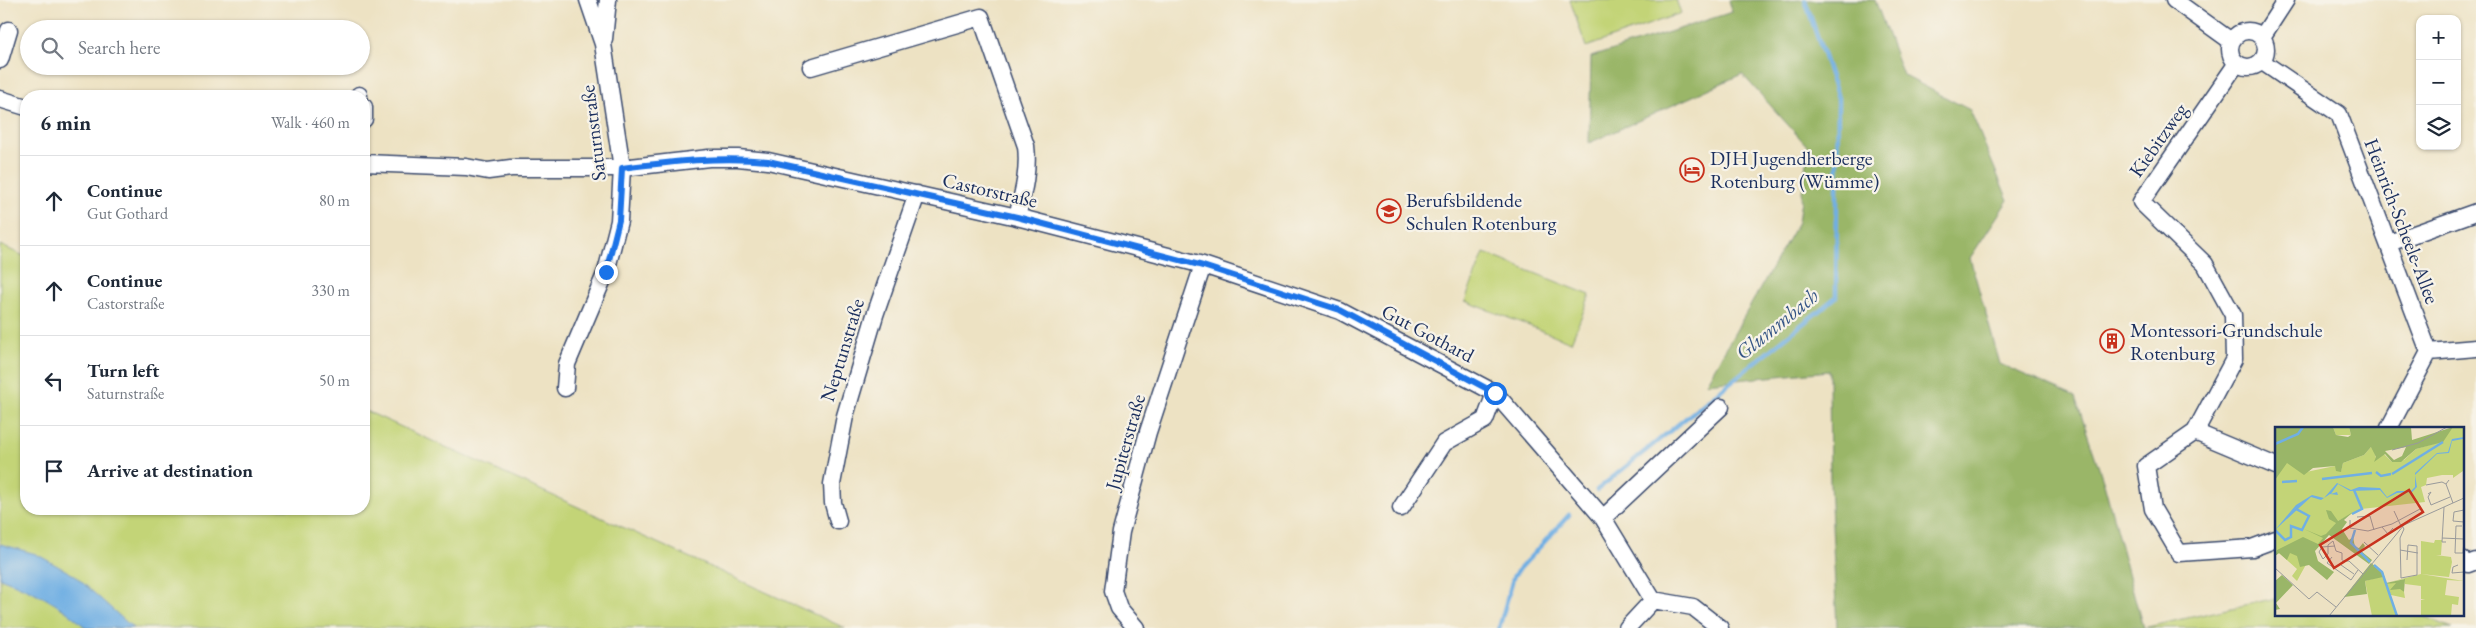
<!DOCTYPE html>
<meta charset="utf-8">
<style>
body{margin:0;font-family:"EB Garamond",serif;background:#f2f2f3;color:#1f2937}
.controls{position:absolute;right:15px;top:15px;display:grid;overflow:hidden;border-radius:10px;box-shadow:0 1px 4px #0004}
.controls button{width:45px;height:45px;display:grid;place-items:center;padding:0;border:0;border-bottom:1px solid #e0e1e3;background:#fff;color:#1f2937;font:25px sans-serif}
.stop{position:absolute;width:15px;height:15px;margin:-11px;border:4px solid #1a73e8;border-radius:50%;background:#fff}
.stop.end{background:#1a73e8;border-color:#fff;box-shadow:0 1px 5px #0008}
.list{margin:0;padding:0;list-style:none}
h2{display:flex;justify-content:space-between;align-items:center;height:65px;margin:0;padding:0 20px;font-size:21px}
h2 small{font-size:16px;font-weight:400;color:#747a83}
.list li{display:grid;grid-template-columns:32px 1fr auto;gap:15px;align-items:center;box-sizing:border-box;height:90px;padding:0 20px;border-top:1px solid #e0e1e3}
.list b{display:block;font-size:19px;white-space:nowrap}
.list p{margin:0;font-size:16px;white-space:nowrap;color:#747a83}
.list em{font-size:16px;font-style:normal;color:#747a83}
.icon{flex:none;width:28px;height:28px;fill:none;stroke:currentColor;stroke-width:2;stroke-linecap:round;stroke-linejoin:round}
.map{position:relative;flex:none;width:2476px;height:628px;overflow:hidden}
.search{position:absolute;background:#fff;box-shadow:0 1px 4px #0004;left:20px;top:20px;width:350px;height:55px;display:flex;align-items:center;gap:12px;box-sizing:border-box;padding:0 18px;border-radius:28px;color:#747a83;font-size:19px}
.panel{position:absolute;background:#fff;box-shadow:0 1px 4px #0004;left:20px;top:90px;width:350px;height:425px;border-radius:20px}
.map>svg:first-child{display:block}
.green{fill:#c3d477;stroke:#6f826a}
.forest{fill:#9ab668;stroke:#5a7263}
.water{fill:#70afe3;stroke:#466fa0}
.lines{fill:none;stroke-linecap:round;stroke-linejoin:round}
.stream{stroke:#70afe3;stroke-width:4.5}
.street-casing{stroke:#3a4a6d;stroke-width:19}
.street{stroke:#fff;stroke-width:16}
.route{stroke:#1a73e8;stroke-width:6}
.labels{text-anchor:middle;stroke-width:4.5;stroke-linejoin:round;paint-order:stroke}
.street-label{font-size:20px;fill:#1b2f5e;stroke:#f7f3e8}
.poi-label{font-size:20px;fill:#1b2f5e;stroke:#f7f3e8;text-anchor:start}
.water-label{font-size:21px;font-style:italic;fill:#355586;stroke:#f7f3e8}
.inset-river{fill:none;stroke:#70afe3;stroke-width:2.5}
.inset-road{fill:none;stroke:#999a9b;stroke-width:1}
.view{fill:#c8321e;fill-opacity:0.15;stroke:#c8321e;stroke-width:2.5}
.inset-edge{fill:none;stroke:#1b2f5e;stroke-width:2.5}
</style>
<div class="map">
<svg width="2476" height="628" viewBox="0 0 2476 628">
<rect width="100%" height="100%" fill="#f7f3e8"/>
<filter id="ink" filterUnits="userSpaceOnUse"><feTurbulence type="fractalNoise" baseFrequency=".02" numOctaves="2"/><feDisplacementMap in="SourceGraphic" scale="10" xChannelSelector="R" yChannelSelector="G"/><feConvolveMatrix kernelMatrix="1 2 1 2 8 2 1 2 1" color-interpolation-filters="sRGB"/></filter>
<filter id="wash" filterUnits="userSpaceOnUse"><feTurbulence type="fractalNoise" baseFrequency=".0096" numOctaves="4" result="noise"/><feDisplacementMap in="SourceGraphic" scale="20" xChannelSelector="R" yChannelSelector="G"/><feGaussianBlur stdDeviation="1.12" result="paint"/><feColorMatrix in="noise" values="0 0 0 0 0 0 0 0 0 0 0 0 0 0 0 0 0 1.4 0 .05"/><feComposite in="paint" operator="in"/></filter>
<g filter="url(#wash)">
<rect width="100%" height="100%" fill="#ede2c3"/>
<!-- green -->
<path class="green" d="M 1570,0 L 1676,0 L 1681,13 L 1586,47 Z
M 0,245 L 26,257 L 26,509 L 364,509 L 364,410 L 845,628 L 0,628 Z
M 1484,253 L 1590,295 L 1571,342 L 1465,301 Z
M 2276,598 L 2276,614 L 2418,614 L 2452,628 L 2143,628 Z"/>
<!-- forest -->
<path class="forest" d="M 1729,0 L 1875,0 L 1903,75 L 1970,110 L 2008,200 L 1970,258 L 2000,364 L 2075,397 L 2104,483 L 2143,628 L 1837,628 L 1830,483 L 1829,371 L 1706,383 L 1798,222 L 1808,147 L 1742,74 L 1589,143 L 1591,57 L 1732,12 Z"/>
<!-- water -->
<path class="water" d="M 0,544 L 36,554 L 74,575 L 133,628 L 86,628 C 61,604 32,590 0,578 Z"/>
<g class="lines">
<!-- stream -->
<path class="stream" d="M 1597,490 L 1836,297 L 1838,98 L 1805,0
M 1499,628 L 1514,575 L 1569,515"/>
</g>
</g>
<g filter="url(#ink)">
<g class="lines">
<!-- street casing -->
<g class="street-casing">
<path id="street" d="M 2174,0 L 2231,41
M2230 49a18 18 0 1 1 36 0a18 18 0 1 1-36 0Z
M 2262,37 L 2286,0
M 604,39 L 608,0
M 0,60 L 9,30
M 2261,61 L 2339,114 L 2429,352 L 2389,428
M 2237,63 L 2141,202 L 2205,264 L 2233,315 L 2234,359 L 2195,432 L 2146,466 L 2153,509 L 2179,553 L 2252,548 L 2276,539
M 811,67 L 981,17 L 1026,146 C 1029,171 1023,193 1017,217
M 359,95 L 359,96
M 0,99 L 26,107
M 364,107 L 364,119
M 364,163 L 466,167 L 488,171 L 511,168 L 622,168 L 709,158 L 738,158 L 768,161 L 1017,217 L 1203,265 L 1340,311 L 1495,393 L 1603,518 L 1653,600 L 1627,628
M 2389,243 L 2476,212
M 2429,352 L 2476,348
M 565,388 L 567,364 L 606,272 L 619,221 L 622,168 L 603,44 L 588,0
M 2195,432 L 2276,466
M 1401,508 L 1444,443 L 1485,420 L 1495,393
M 1603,518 L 1721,407
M 838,521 L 833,503 L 832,484 L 845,416 L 875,315 L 917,194
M 2462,560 L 2468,564 L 2476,561
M 1653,600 L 1693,607 L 1720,628
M 1136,628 L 1119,608 L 1113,591 L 1121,532 L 1148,432 L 1203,265"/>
</g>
<!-- street -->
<use href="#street" class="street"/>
</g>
</g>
<g class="lines" filter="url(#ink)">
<!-- route -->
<path class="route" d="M 606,272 L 619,220 L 622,168 C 671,162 719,156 768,161 L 1017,217 L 1203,266 L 1340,310 L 1495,393"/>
</g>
<!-- icons -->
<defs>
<g id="hotel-ring" transform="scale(1.25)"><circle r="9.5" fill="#f7f3e8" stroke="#c8321e" stroke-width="1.5"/><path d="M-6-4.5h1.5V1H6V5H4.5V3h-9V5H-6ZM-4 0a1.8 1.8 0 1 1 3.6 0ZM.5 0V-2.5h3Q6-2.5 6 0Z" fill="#c8321e"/></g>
<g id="school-ring" transform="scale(1.25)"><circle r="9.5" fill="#f7f3e8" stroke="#c8321e" stroke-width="1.5"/><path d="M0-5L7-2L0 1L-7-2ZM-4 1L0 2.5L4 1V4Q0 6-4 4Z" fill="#c8321e"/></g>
<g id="building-ring" transform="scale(1.25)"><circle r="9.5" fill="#f7f3e8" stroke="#c8321e" stroke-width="1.5"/><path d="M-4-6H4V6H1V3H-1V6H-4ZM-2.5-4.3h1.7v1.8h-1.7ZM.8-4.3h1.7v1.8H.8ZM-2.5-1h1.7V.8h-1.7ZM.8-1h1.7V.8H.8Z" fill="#c8321e"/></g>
</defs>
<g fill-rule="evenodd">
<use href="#hotel-ring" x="1692" y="170"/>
<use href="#school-ring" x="1389" y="211"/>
<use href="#building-ring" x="2112" y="341"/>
</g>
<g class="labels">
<!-- street labels -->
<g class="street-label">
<text transform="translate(593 133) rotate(-97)" y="7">Saturnstraße</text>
<text transform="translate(2158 140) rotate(-55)" y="7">Kiebitzweg</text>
<text transform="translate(990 190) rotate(13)" y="7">Castorstraße</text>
<text transform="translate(2402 221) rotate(69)" y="7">Heinrich-Scheele-Allee</text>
<text transform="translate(1428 333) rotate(28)" y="7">Gut Gothard</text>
<text transform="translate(842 350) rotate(-73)" y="7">Neptunstraße</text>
<text transform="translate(1125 442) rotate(-74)" y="7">Jupiterstraße</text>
</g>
<!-- poi labels -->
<g class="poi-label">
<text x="1710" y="165">DJH Jugendherberge<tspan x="1710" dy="23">Rotenburg (Wümme)</tspan></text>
<text x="1406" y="207">Berufsbildende<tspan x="1406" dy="23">Schulen Rotenburg</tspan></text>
<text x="2130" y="337">Montessori-Grundschule<tspan x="2130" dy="23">Rotenburg</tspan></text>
</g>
<!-- water labels -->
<g class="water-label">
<text transform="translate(1777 324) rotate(-39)" y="7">Glummbach</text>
</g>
</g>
<!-- overview -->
<g transform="translate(2275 427)">
<rect width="189" height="189" fill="#ede2c3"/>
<path d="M 58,0 L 74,0 L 76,8 L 61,8 ZM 178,0 L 189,0 L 188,44 L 178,51 L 178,48 L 167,48 L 152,51 L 151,58 L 146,60 L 150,75 L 86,82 L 63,94 L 40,121 L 22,154 L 17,149 L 22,142 L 4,126 L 0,129 L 0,51 L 9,37 L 13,35 L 31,45 L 60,39 L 66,44 L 68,36 L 89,28 L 96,20 L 99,20 L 99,24 L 101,31 L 102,20 L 117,35 L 129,33 L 141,22 L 165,15 ZM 160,113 L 167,113 L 166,128 L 161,128 L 176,130 L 177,135 L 174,150 L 146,147 L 146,114 L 159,116 ZM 146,147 L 189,154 L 172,153 L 170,168 L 184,170 L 183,178 L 177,177 L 176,189 L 146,189 L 146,173 L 150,173 L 146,172 L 146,159 L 130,157 L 129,152 L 111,156 ZM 108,149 L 110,157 L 121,155 L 129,165 L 130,171 L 116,168 L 114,164 L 119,182 L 122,189 L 97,189 L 90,154 Z" fill="#c3d477"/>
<path d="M 0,0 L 58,0 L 61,8 L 73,10 L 76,8 L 74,0 L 136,0 L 137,13 L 178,0 L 168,15 L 141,22 L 126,35 L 117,35 L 110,27 L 99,35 L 101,30 L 96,20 L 89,28 L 68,36 L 66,45 L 61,44 L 60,39 L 38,41 L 29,48 L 12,36 L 0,53 ZM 131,20 L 127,29 L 119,33 L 110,24 ZM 51,83 L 56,84 L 63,94 L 78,85 L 69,93 L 72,95 L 67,102 L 74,113 L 78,110 L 80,120 L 84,121 L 88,116 L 90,119 L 86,124 L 97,133 L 94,137 L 54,108 L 40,124 L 43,134 L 59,145 L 52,153 L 34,138 L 25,140 L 22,129 L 15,126 L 12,133 L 4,126 L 0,129 L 2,123 L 28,110 L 43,117 L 48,111 L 29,102 L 46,109 L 51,107 L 61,96 L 54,92 ZM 96,136 L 108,145 L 111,156 L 130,152 L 129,165 L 125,162 L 115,163 L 121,156 L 110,157 L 108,150 L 90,154 L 92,167 L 69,170 ZM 7,148 L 18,158 L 1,176 L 5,182 L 0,183 L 0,154 Z" fill="#9ab668" fill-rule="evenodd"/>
<path d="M 189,10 L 188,12 L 177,14 L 174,26 L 162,27 L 140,48 L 142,60 L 137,65 L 122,66 L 112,71 L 105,63 L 75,64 L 63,57 L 56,67 L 62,65 L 63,68 L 55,67 L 46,73 L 36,70 L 0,103 L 21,78 L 37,68 L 49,71 L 62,56 L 76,63 L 84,60 L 105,61 L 112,70 L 122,64 L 136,64 L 140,60 L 140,46 L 162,26 L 173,25 L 177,12 Z" fill="#70afe3"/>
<path class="inset-river" d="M 0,17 L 23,7 L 28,0M 101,45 L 106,49 L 116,47M 117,47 L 168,15M 47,52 L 97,46M 7,55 L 22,54M 77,87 L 87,82 L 79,63M 0,103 L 10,113 L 16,110 L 16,99 L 27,103 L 34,89 L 21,82M 80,103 L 76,116 L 95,135M 99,138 L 107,145 L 122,189"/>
<path class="inset-road" d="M 117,23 L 143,16 L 172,0M 174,53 L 171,57 L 178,76M 151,58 L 167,55 L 171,57M 153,67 L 156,65 L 153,70 L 156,78 L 175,70M 169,80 L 167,115 L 171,115M 189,83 L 179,85 L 178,94 L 189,95M 119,84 L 126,99M 82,90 L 95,89 L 99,103M 75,93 L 75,101 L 93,104 L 117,97 L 145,82 L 147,84M 126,97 L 129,102 L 125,111 L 126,151 L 142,148 L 142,119 L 133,118 L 132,133M 187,99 L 181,99 L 180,126 L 189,126M 107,100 L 113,107 L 118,101M 167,111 L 189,112 L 188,126M 89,115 L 103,128M 125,123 L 143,126M 53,127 L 53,118 L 58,114 L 61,124 L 67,126 L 67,133M 53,127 L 48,132 L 44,125 L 47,120 L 60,119M 57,130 L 52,136 L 76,153 L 83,143M 67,134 L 74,134 L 88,147M 66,138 L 79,147M 183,138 L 178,140 L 177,146 L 189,145M 0,141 L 34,172 L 42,165 L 61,180M 54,189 L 129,98 L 189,71"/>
<path class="view" d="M 134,63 L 148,85 L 59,141 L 45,118 Z"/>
<rect width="189" height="189" class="inset-edge"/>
</g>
</svg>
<div class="controls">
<button>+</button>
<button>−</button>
<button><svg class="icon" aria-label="layers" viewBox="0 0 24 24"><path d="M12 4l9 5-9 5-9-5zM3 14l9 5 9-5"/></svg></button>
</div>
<div class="stop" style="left:1495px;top:393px"></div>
<div class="stop end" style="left:606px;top:272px"></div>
<div class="search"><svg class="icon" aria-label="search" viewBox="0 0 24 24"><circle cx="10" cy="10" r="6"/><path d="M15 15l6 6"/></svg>Search here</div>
<section class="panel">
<h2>6 min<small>Walk · 460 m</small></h2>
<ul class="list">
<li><svg class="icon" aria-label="ahead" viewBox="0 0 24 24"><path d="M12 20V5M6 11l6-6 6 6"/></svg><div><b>Continue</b><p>Gut Gothard</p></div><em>80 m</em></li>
<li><svg class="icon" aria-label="ahead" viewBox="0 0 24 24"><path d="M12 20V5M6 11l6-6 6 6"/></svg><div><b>Continue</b><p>Castorstraße</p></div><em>330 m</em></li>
<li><svg class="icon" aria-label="left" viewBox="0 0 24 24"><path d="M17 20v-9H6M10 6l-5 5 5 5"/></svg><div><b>Turn left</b><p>Saturnstraße</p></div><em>50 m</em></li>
<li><svg class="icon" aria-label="arrive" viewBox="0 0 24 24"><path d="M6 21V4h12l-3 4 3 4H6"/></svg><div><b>Arrive at destination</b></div></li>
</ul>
</section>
</div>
